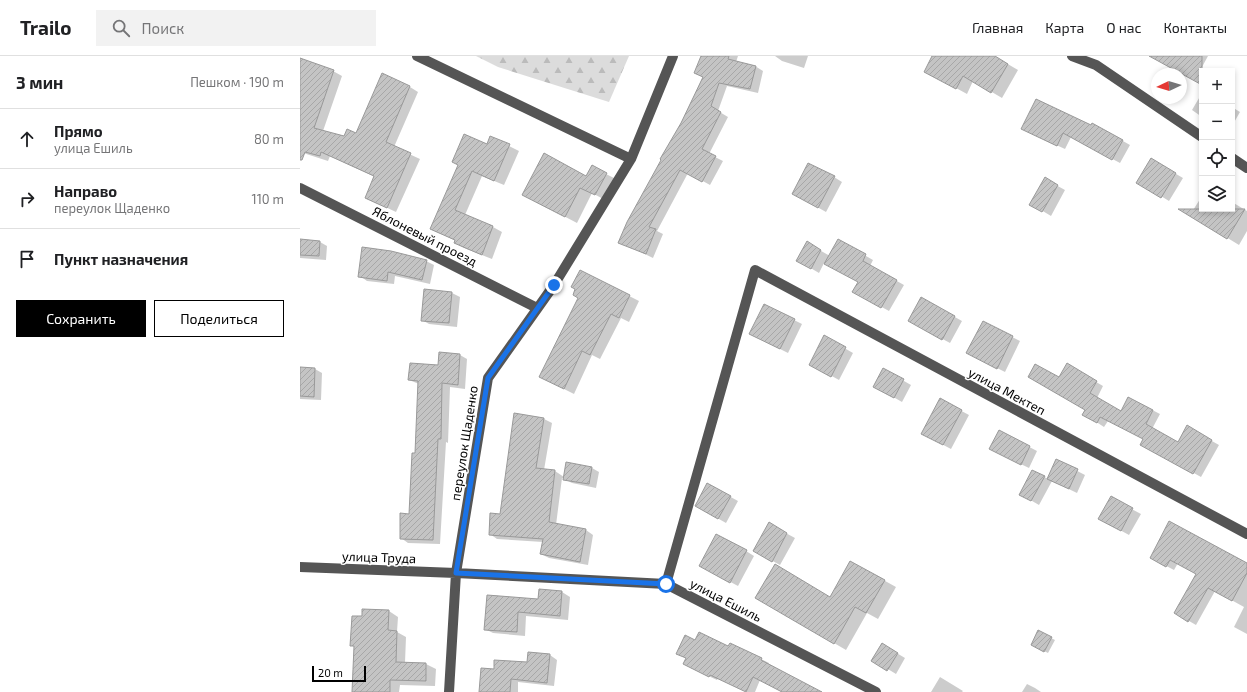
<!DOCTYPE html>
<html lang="ru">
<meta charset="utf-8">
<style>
body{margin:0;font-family:"Exo 2",sans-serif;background:#f2f2f2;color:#202124}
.controls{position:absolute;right:12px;top:12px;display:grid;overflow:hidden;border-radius:0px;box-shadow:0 2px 6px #0003}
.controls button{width:36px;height:36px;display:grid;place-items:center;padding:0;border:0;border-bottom:1px solid #e0e0e0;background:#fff;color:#202124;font:20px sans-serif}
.compass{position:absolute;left:851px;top:12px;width:36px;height:36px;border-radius:50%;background:#fff;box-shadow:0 2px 6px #0003;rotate:266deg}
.scale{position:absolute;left:12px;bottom:10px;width:54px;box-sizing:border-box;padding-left:4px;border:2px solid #000;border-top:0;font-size:11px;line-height:14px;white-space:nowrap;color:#000;-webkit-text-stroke:3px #fff;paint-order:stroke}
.stop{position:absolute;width:12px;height:12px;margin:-9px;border:3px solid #1a73e8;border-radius:50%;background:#fff}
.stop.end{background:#1a73e8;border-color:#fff;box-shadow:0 1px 4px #0008}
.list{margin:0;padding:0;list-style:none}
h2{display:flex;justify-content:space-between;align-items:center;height:52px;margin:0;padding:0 16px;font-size:17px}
h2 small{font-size:13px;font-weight:400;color:#757577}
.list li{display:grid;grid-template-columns:26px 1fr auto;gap:12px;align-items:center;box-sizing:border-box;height:60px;padding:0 16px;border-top:1px solid #e0e0e0}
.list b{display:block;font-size:15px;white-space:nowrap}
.list p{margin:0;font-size:13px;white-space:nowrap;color:#757577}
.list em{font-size:13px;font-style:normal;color:#757577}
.actions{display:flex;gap:8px;padding:12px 16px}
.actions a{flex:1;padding:9px 0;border:1px solid #000;border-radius:0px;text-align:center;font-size:14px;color:#000}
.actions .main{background:#000;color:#fff}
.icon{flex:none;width:22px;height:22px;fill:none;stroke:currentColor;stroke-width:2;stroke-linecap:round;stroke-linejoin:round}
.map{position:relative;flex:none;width:947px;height:636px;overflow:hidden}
header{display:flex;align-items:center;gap:24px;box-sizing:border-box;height:56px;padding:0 20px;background:#fff;border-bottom:1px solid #e0e0e0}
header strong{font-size:19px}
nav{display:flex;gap:22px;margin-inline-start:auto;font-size:14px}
.search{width:280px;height:36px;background:#f2f2f2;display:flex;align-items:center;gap:10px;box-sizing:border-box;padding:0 14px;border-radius:0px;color:#757577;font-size:15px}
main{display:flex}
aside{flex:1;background:#fff}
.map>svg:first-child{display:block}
.forest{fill:url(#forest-firs)}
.shadow{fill:#0003}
.building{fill:url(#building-hatch);stroke:#999}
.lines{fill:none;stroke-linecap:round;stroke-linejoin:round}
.minor{stroke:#555;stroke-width:10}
.route{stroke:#1a73e8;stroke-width:5}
.labels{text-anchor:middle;stroke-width:3;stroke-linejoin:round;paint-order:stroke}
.street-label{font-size:13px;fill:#000;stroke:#fff}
</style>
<header>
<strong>Trailo</strong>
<div class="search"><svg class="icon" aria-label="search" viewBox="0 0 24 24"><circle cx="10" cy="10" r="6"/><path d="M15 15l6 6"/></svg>Поиск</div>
<nav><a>Главная</a><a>Карта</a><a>О нас</a><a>Контакты</a></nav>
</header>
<main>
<aside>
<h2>3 мин<small>Пешком · 190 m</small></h2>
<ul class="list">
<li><svg class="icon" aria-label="ahead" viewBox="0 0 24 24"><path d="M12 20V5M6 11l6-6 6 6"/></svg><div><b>Прямо</b><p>улица Ешиль</p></div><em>80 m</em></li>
<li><svg class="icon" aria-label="right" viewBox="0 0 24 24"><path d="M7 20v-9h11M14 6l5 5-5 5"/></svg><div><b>Направо</b><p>переулок Щаденко</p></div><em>110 m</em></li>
<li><svg class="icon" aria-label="arrive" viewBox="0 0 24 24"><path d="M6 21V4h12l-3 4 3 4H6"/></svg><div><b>Пункт назначения</b></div></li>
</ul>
<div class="actions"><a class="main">Сохранить</a><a>Поделиться</a></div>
</aside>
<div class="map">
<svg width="947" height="636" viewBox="0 0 947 636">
<defs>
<pattern id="forest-firs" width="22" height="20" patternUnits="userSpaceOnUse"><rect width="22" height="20" fill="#dcdcdc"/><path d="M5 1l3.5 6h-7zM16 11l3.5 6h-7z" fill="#bbb"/></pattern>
<pattern id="building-hatch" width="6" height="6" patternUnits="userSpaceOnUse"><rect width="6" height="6" fill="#c4c4c4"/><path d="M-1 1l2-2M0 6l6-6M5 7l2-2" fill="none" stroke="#a7a7a7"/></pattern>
</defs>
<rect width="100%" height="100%" fill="#fff"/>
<!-- forest -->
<path class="forest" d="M 176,0 L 329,0 L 309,46 L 198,11 Z"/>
<!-- shadow -->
<path class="shadow" d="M 402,0 L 438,0 L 436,6 L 455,10 L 463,15 L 458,37 L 427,30 L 418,55 L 428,61 L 409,98 L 423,105 L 410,129 L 388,117 L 357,175 L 363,178 L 353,202 L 320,186 L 381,67 L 403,21 L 396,17 Z
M 475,0 L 508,0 L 504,12 L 482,5 Z
M 634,0 L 694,0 L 718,14 L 702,42 L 673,25 L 667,38 L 636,21 Z
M 861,0 L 908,0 L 895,24 Z
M 0,13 L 33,15 L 42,20 L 23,75 L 45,81 L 56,78 L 110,31 L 118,36 L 94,91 L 120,103 L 96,156 L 66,142 L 75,121 L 30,100 L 28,105 L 0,96 Z
M 902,37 L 902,61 L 892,54 Z
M 932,51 L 940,56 L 932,70 Z
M 793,68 L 830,89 L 820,107 L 771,81 L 765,93 L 730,77 L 791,71 Z
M 191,81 L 219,95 L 204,129 L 182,120 L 165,159 L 193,171 L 202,176 L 192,203 L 164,192 L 155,187 L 156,185 L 131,173 L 187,89 Z
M 859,108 L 883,122 L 869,145 L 838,126 Z
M 306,118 L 318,124 L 307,145 L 292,137 L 277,167 L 235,145 L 287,121 Z
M 534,121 L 542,126 L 526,156 L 501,142 Z
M 745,123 L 765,134 L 751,160 L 731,148 Z
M 902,140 L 902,153 L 932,153 L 932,146 L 947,155 L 947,175 L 939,189 L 890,159 Z
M 0,184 L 20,186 L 27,190 L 26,204 L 0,202 Z
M 538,184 L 573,204 L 570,210 L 604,229 L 589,255 L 554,236 L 559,226 L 524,207 L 519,217 L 497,204 L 507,187 L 530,200 Z
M 126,205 L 134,209 L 130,228 L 95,220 L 94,228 L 67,225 L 60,220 Z
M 280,215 L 339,245 L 329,266 L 321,262 L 300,303 L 292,299 L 274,338 L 240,321 L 279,242 Z
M 125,234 L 152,237 L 160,241 L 157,271 L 129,268 L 122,264 Z
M 621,242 L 662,265 L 650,287 L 609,265 Z
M 464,249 L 502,268 L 488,297 L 458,282 Z
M 683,266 L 720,285 L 705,316 L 675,301 Z
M 525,281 L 553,297 L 539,324 L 510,308 Z
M 160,299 L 167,303 L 165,333 L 150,331 L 148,387 L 146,386 L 140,488 L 108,487 L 101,482 L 110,459 L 116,398 L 119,328 L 109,324 Z
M 767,309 L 803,330 L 797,342 L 821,356 L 829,342 L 860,358 L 852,373 L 878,387 L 887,371 L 919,389 L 901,421 L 841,388 L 844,383 L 808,365 L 804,371 L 784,358 L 786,354 L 760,322 Z
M 0,312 L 15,313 L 22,317 L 21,344 L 0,343 Z
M 583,313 L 611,329 L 602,346 L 574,330 Z
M 641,344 L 669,359 L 651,393 L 630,382 Z
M 244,363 L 252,367 L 244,414 L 255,415 L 264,421 L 292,412 L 299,416 L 296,432 L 272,427 L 262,422 L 256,469 L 286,474 L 293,479 L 288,509 L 249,502 L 241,498 L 243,486 L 197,483 L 190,478 L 201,459 Z
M 699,375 L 737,395 L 729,412 L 698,397 Z
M 756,404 L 785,419 L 777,437 L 752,425 L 739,449 L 720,438 L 733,415 L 748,423 Z
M 407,428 L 438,445 L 426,467 L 396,450 Z
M 811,442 L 841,458 L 829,479 L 807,467 Z
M 469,468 L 495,482 L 480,509 L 454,495 Z
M 446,495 L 454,500 L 438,530 L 408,514 Z
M 851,502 L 947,508 L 947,578 L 934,571 L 944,551 L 915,535 L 896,569 L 875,557 L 897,518 L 878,507 L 874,514 Z
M 551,506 L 596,531 L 578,563 L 567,557 L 546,594 L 457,542 L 531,542 Z
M 240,534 L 262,536 L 270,541 L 268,564 L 226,560 L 225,580 L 193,577 L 185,573 L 239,544 Z
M 89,555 L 98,561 L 97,576 L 106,581 L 105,607 L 126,608 L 136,613 L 135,630 L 100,629 L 99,636 L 53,636 L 55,591 L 51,589 Z
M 739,576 L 755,584 L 748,597 L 732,589 Z
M 396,586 L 429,591 L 461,603 L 469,607 L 468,609 L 519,636 L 480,636 L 481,635 L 460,624 L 455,636 L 447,636 L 418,622 L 417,624 L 391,612 Z
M 590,593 L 605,602 L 596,618 L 573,604 Z
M 250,599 L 257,604 L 254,630 L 218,626 L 218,636 L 180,636 L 194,614 L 227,607 Z
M 640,621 L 663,635 L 662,636 L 631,636 Z
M 727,628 L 735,632 L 741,636 L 722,636 Z"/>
<!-- building -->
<path class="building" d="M 401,0 L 429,0 L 428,3 L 456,10 L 450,33 L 419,27 L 411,50 L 421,56 L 402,93 L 416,100 L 402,126 L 380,114 L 349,171 L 356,173 L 346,198 L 318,187 L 327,166 L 361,104 L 360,103 L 381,67 L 403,21 L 394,17 Z
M 632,0 L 695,0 L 708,8 L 691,37 L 663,20 L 656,33 L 624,16 Z
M 849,0 L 902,0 L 902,29 Z
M 0,2 L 34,14 L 14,72 L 44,80 L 47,73 L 56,77 L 82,17 L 110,30 L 86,86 L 111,97 L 87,152 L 65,142 L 74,120 L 21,96 L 20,100 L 5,96 L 2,104 L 0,104 Z
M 736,43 L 791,69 L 792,67 L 823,84 L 812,104 L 763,77 L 757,90 L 721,73 Z
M 164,78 L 187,88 L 190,80 L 210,88 L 194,125 L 172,115 L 155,154 L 193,170 L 182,199 L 154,187 L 155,184 L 130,173 L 158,109 L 152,106 Z
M 244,97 L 286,120 L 292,109 L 307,117 L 295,139 L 280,132 L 265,161 L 222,139 Z
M 851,102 L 876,117 L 861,142 L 836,127 Z
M 508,107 L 535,120 L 518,152 L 492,138 Z
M 745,121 L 758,129 L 742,156 L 729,149 Z
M 878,153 L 945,153 L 927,183 Z
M 0,183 L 20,185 L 19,200 L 0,199 Z
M 538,183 L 566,198 L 563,205 L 597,224 L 581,252 L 552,236 L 558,226 L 524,208 Z
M 507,185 L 521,194 L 511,213 L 496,205 Z
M 62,191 L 91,195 L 127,204 L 122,224 L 88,216 L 87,225 L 58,221 Z
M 280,214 L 330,239 L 319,262 L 311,258 L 290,299 L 282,295 L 264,333 L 239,321 L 278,242 L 273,239 L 275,233 L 271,231 Z
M 124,233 L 152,236 L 149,267 L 121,265 Z
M 621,241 L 655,260 L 642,284 L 608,265 Z
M 464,248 L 495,263 L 480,293 L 449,278 Z
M 683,265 L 713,280 L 697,313 L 666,297 Z
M 524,279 L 546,291 L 531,321 L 509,309 Z
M 139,296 L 160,298 L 158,329 L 142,327 L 141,383 L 138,383 L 133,484 L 100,483 L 100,457 L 109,458 L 112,397 L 115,397 L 118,325 L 108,324 L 110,307 L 138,309 Z
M 767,307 L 797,325 L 790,337 L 821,355 L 828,341 L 853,354 L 846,368 L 878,386 L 887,369 L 912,384 L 893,418 L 840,389 L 843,383 L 800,361 L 797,367 L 782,359 L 785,354 L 728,321 L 735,308 L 759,321 Z
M 0,311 L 15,312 L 14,341 L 0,340 Z
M 583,312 L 604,323 L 594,342 L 573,331 Z
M 640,342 L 662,354 L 643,389 L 621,378 Z
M 214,357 L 244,362 L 236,412 L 255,414 L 249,466 L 286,473 L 280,506 L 240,498 L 243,483 L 189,479 L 190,457 L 200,458 Z
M 699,374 L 730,390 L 721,409 L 689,393 Z
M 756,403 L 778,413 L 769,433 L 747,423 Z
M 266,406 L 292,411 L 289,428 L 263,424 Z
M 732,414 L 745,420 L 731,445 L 719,439 Z
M 407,427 L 431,440 L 418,463 L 395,450 Z
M 811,440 L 833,452 L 821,475 L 798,463 Z
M 869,465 L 947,507 L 947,517 L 932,545 L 908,532 L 888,566 L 874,557 L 896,518 L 870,504 L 866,511 L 850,502 Z
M 469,466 L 487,477 L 472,506 L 453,495 Z
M 416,478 L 447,494 L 430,527 L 399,510 Z
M 550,505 L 585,524 L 566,557 L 555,551 L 534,588 L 455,542 L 475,508 L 530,541 Z
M 239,533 L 262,535 L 260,560 L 218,556 L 217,576 L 184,574 L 187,539 L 238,543 Z
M 62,553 L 89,554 L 88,574 L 97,575 L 96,606 L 126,607 L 126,625 L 90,624 L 90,636 L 52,636 L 54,590 L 50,590 L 52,560 L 62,560 Z
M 738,574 L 752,581 L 744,596 L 731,589 Z
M 399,576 L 428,590 L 430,587 L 462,602 L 461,604 L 522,636 L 482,636 L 453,621 L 446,636 L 410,619 L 409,621 L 383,608 L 386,602 L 376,598 L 385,579 L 395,584 Z
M 582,587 L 598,597 L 587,615 L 571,605 Z
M 228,596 L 250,598 L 247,627 L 211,623 L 210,636 L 179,636 L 181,612 L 194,613 L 194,604 L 227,606 Z"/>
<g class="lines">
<!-- minor -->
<path class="minor" d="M 117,0 L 331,103
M 772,0 L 796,9 L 902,81
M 932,102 L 947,112
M 0,132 L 237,252
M 0,511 L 156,517 L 366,528 L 576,636
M 366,528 L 455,214 L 947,478
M 149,636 L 156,517 L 188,322 L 254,229 L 331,103 L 373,0"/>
</g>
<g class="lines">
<!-- route -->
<path class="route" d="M 254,229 L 188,322 L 156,517 L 366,528"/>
</g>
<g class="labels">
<!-- street labels -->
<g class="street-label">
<text transform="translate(125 180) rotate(27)" y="5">Яблоневый проезд</text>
<text transform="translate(707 335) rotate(28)" y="5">улица Мектеп</text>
<text transform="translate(164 387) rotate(-81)" y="5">переулок Щаденко</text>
<text transform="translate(79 501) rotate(2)" y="5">улица Труда</text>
<text transform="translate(426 544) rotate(27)" y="5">улица Ешиль</text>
</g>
</g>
</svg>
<div class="controls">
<button>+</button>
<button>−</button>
<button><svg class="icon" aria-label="locate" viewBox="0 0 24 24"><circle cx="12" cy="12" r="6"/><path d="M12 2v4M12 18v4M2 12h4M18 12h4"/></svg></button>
<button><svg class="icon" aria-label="layers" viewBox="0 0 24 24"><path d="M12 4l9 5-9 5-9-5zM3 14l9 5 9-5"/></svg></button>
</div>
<svg class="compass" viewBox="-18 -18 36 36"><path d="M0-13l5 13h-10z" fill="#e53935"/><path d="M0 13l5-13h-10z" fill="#757577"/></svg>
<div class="scale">20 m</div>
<div class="stop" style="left:366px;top:528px"></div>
<div class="stop end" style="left:254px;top:229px"></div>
</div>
</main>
